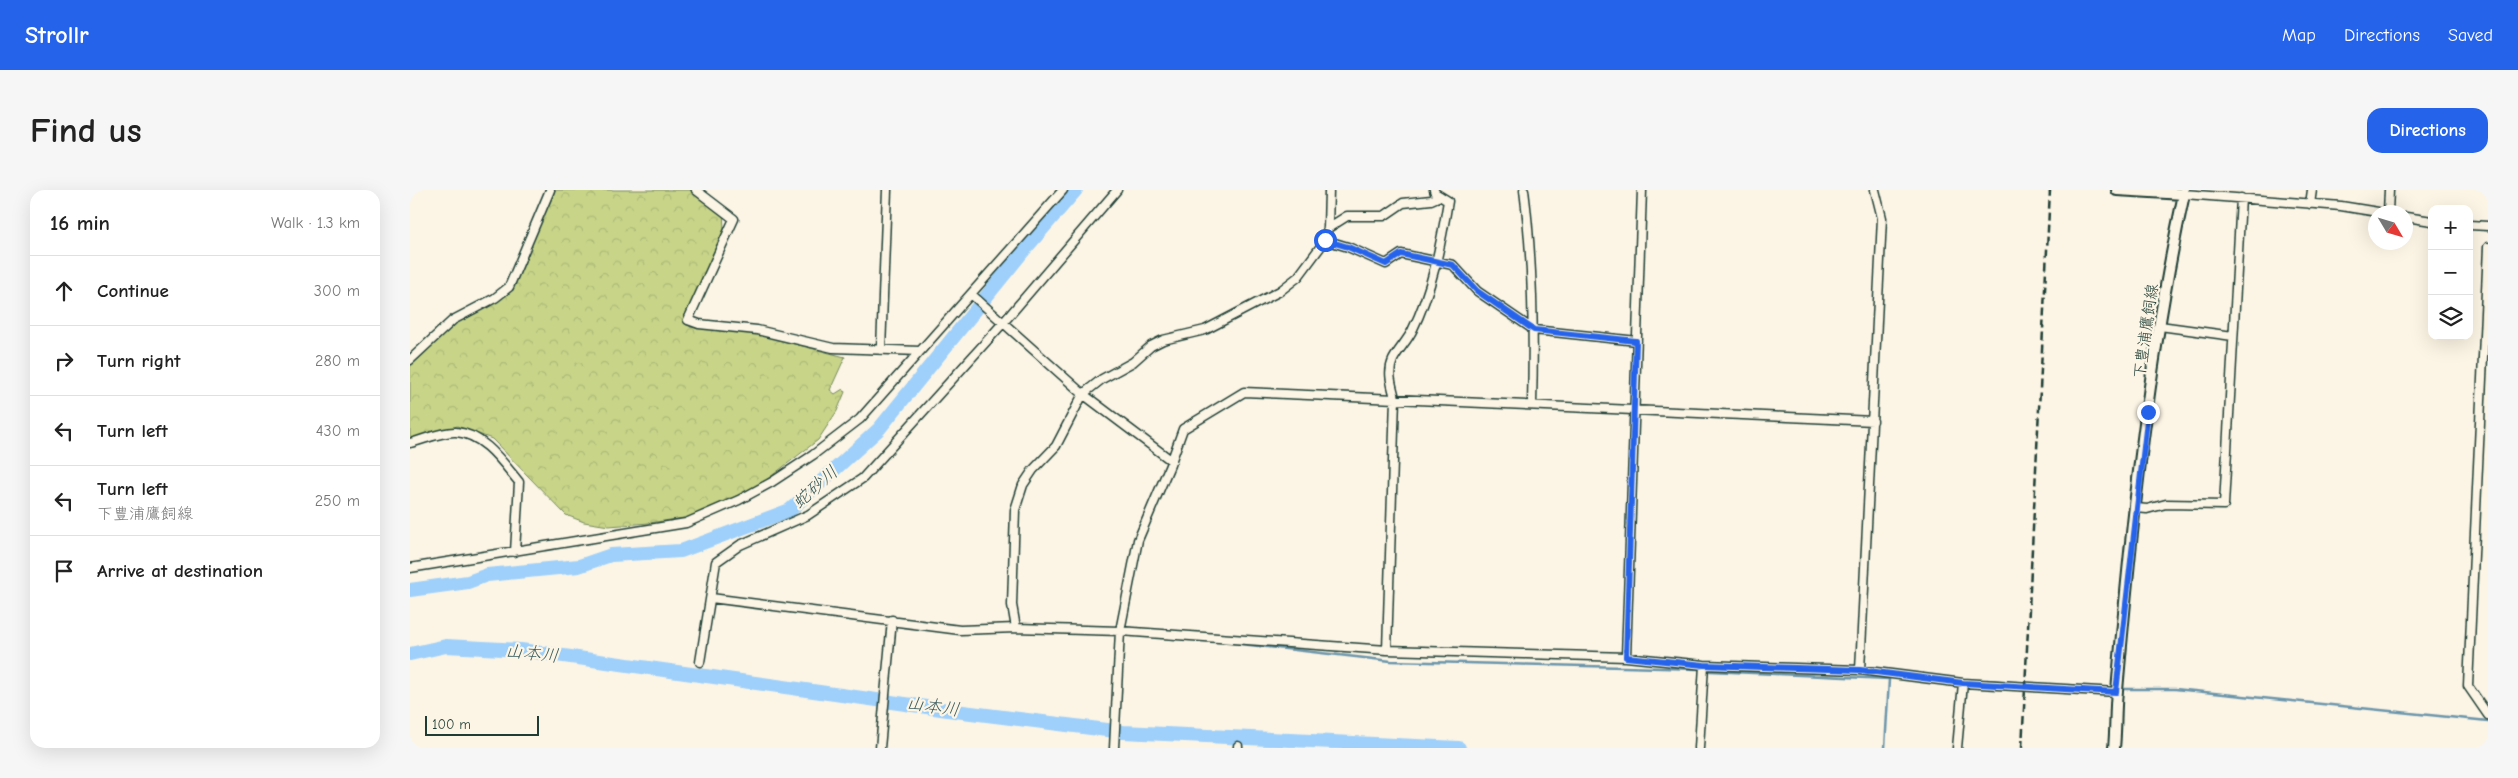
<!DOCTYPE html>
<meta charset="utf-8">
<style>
body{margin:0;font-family:"Comic Neue","Klee One",sans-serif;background:#f6f6f6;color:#222}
.controls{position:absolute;right:15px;top:15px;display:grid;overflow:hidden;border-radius:10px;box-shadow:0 5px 20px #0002}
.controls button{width:45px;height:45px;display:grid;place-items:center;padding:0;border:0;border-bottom:1px solid #e0e0e0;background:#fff;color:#222;font:25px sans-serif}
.compass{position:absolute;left:1958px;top:15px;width:45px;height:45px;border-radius:50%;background:#fff;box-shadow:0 5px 20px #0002;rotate:128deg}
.scale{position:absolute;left:15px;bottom:12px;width:114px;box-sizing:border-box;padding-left:5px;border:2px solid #1f3d34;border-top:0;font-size:14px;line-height:18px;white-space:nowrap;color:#1f3d34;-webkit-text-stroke:4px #fcf5e5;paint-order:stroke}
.stop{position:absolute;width:15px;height:15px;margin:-11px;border:4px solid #2563eb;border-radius:50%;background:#fff}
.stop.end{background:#2563eb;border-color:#fff;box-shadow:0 1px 5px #0008}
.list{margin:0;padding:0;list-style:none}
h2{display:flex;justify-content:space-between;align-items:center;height:65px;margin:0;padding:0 20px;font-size:21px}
h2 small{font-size:16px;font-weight:400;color:#767676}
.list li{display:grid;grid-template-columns:32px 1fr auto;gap:15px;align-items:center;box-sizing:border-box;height:70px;padding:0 20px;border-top:1px solid #e0e0e0}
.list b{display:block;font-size:19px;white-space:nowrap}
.list p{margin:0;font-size:16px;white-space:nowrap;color:#767676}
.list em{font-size:16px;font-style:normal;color:#767676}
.icon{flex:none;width:28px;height:28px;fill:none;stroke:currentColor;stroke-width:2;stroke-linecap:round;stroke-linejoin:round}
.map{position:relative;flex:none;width:2078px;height:558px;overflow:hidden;border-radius:15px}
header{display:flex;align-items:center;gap:30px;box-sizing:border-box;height:70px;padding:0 25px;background:#2563eb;color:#fff}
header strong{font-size:24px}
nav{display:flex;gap:28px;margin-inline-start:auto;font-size:18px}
.intro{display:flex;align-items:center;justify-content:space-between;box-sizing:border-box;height:120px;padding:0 30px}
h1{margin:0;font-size:35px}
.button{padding:12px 22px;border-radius:15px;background:#2563eb;color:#fff;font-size:18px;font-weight:700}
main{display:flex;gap:30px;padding:0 30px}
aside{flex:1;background:#fff;border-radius:15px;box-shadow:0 5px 20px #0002}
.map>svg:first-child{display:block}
.forest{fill:url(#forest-crowns);stroke:#74895e}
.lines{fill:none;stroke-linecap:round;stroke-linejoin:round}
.stream{stroke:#6b95ab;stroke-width:2.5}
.river{stroke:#9ed0fb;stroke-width:14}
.minor-casing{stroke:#1f3d34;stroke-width:11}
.major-casing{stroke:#1f3d34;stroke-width:14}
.minor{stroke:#fcf5e5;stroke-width:8}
.major{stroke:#fcf5e5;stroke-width:10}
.rail{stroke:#1f3d34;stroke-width:2.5;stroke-dasharray:8 4;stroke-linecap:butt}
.route{stroke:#2563eb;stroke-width:6}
.labels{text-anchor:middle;stroke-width:4.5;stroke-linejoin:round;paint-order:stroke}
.street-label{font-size:16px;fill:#1f3d34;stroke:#fcf5e5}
.water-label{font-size:18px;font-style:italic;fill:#385a5c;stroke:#fcf5e5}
</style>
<header>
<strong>Strollr</strong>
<nav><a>Map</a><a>Directions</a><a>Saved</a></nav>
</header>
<div class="intro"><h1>Find us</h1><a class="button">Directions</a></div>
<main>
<aside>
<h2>16 min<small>Walk · 1.3 km</small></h2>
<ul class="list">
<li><svg class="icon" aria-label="ahead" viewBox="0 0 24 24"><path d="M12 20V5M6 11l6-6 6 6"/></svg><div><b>Continue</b></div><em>300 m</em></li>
<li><svg class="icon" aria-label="right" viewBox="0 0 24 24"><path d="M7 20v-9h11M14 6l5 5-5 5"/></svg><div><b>Turn right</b></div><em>280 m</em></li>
<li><svg class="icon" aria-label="left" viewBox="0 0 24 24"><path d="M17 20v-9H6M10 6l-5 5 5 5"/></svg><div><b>Turn left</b></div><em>430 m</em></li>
<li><svg class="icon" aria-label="left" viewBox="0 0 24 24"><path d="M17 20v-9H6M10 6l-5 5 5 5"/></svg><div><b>Turn left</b><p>下豊浦鷹飼線</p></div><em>250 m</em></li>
<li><svg class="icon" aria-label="arrive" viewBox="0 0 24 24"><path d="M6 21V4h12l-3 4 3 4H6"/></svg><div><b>Arrive at destination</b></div></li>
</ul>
</aside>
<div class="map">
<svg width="2078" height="558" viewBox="0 0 2078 558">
<defs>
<pattern id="forest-crowns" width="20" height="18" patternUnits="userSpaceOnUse" patternTransform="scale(1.25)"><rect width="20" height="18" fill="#c8d588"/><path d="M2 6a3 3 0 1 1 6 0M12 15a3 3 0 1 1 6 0" fill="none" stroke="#abb876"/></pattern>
</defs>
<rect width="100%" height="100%" fill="#fcf5e5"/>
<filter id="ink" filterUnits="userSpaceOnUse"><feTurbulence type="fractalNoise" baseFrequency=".02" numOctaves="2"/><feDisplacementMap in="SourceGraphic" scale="10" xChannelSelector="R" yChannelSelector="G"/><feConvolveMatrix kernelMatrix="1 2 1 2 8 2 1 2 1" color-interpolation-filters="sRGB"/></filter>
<g filter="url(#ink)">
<!-- forest -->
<path class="forest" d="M 145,0 L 280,0 L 313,22 L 314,39 L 277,123 L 280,137 L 346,144 L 435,167 L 420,200 L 425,204 L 433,199 L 435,202 L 427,221 L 408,250 L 329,311 L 281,327 L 239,333 L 199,336 L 174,332 L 156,325 L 82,249 L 47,236 L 29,244 L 0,250 L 0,177 L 47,132 L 88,111 L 100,101 Z"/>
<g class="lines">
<!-- stream -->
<path class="stream" d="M 805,451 L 981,471 L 1289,479
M 1300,481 L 1479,489 L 1475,558
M 1577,490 L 1602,492
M 1711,499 L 1765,499 L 2078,531"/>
<!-- river -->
<path class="river" d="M 0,400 L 58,392 L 77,385 L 169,376 L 201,365 L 271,361 L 380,320 L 469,239 L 610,65 L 666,0
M 0,464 L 36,456 L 111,460 L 545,521 L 713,542 L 1049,558"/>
<!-- minor casing -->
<g class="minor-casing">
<path id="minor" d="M 286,0 L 324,29 L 278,130 L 289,134 L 347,140 L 423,158 L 510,161
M 1114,0 C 1123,71 1124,142 1122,214
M 1774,0 L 1774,4 L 1931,16 L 1968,22
M 1900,14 L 1902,0
M 1978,22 L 1979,0
M 1996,27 L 2022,31
M 2059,35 L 2078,36
M 918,38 L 937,26 L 974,26 L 993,13 L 1021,10 L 1030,6
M 915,50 L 938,57 L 976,74 L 991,64 L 1043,75 L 1067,101 L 1124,140 L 1227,151
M 2078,57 L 2058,496 L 2078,525
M 561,104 L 673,204 L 762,271
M 1750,136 L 1823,146
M 471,160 L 477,0
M 0,170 L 43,130 L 85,108 L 99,97 L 140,0
M 0,253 C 13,250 32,241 46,242 C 74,244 93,273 109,292 L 105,362
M 1726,318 L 1737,319 L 1756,314 L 1814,315 L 1831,8
M 0,378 L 276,333 L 329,310 L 362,292 L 403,265 L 450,229 L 653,0
M 301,408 L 550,440 L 606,438 L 710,441 L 977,460 L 1216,467 L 1294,475 L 1450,480 L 1553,493 L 1707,502
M 606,438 L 602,415 L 605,320 L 613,295 L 623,280 L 646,256 L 673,204 L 692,189 L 723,172 L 741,156 L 753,150 L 795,140 L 870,101 L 888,87 L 914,52 L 918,38 L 919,0
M 977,460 L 985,208 C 982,195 977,183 983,170 C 988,160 997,151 1002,141 C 1022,101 1031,54 1038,11 L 1025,3 L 1024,0
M 1216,467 L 1232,0
M 290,472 L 306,372 L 330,355 L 398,325 L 453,288 L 593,133 L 707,0
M 1450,480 L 1472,28 L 1465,0
M 470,558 L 482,430
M 704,558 L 710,441 L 728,350 L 760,275 L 773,239 L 834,202 L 1463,231
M 828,558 L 828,556
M 1289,558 L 1294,475
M 1547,558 L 1553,493"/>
</g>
<!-- major casing -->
<g class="major-casing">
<path id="major" d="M 1704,558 C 1706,539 1705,520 1707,501 C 1721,337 1739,165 1774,4 L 1707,0"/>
</g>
<!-- minor -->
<use href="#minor" class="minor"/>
<!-- major -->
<use href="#major" class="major"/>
<!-- rail -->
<path class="rail" d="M 1612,558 L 1640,0"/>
</g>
</g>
<g class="lines" filter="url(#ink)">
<!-- route -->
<path class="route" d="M 915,50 L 938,57 L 976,74 L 991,64 L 1043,75 L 1067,101 L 1124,140 L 1226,151 L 1216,467 L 1294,475 L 1450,480 L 1553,493 L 1706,502 L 1738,222"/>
</g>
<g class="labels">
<!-- street labels -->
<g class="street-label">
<text transform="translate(1735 141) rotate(-82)" y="6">下豊浦鷹飼線</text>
</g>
<!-- water labels -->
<g class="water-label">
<text transform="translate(405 297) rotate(-42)" y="6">蛇砂川</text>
<text transform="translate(122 463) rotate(6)" y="6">山本川</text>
<text transform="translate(523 516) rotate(8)" y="6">山本川</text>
</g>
</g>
</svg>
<div class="controls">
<button>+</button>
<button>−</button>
<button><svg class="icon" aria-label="layers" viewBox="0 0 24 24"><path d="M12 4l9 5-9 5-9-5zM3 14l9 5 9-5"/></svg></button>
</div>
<svg class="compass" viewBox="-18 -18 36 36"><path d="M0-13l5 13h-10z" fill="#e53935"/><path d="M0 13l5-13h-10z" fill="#767676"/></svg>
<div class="scale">100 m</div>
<div class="stop" style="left:915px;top:50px"></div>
<div class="stop end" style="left:1738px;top:222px"></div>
</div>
</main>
